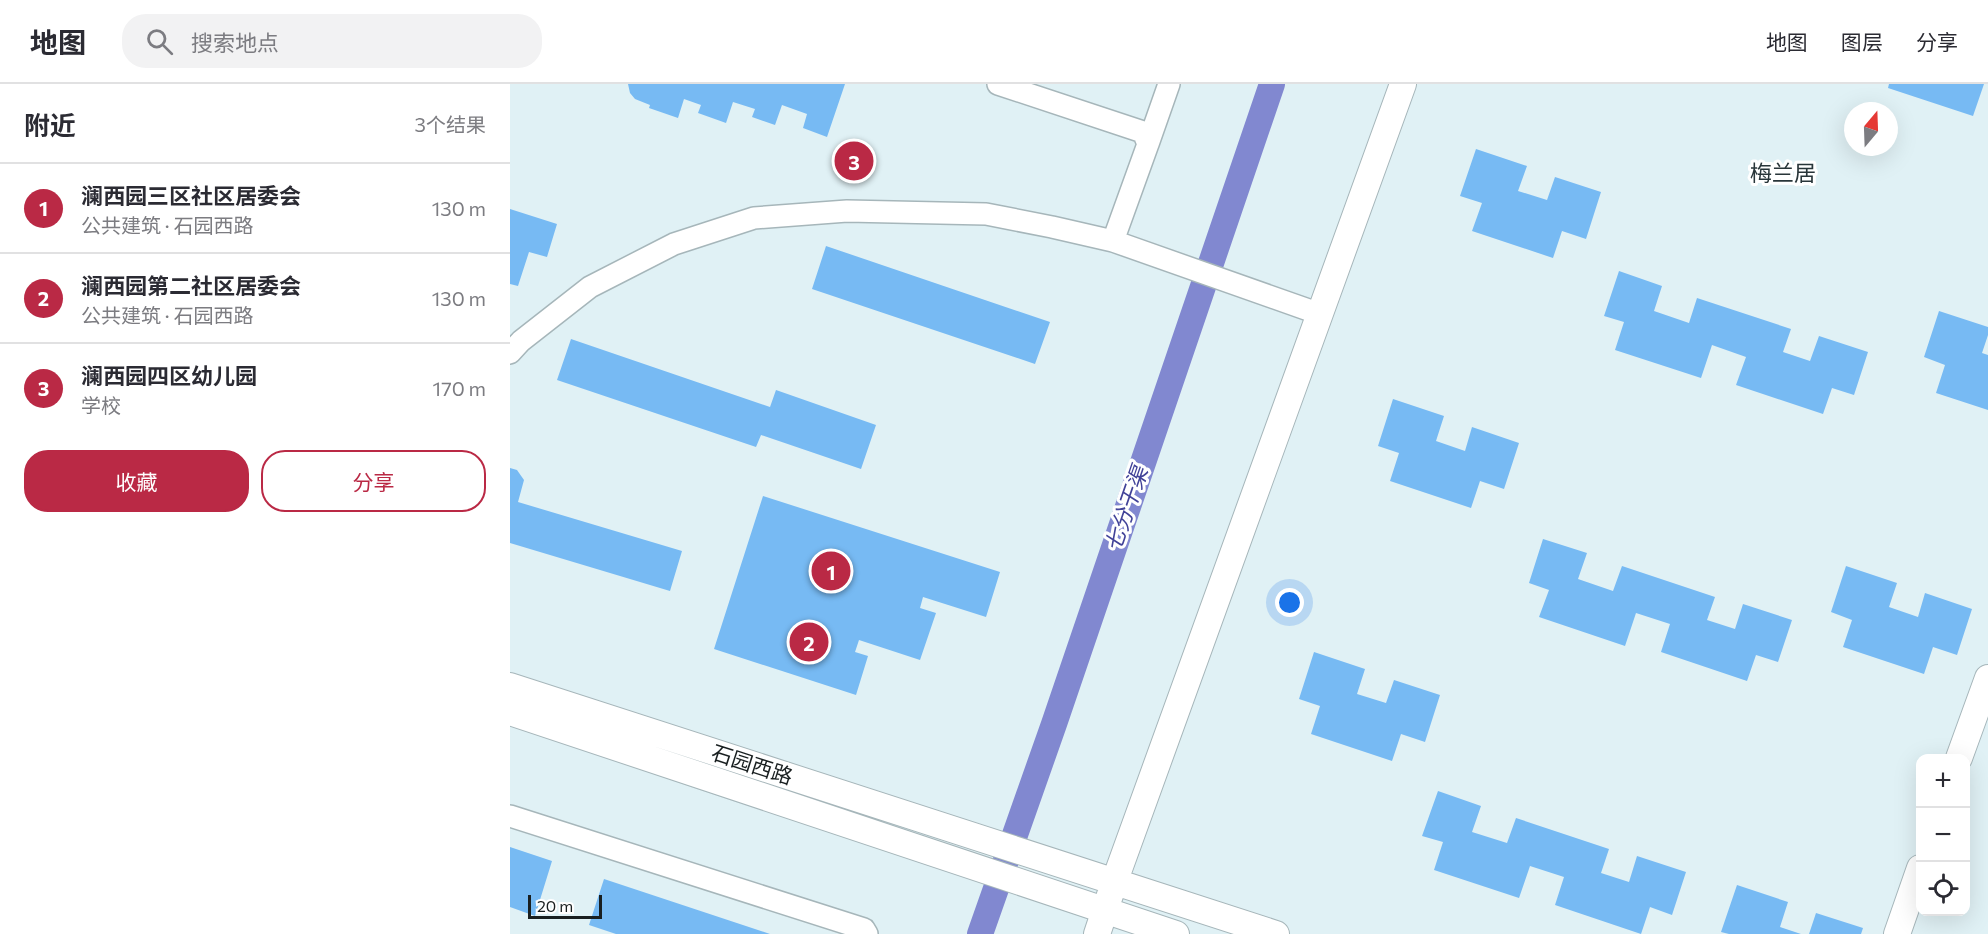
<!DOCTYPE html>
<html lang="zh">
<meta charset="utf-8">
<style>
body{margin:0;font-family:Commissioner,"Noto Sans SC",sans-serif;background:#f2f2f3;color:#2b2b33}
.controls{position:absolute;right:18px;bottom:18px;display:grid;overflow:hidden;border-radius:12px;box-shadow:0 6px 24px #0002}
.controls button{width:54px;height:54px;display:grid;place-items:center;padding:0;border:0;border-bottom:2px solid #e1e1e2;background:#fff;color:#2b2b33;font:30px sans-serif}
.compass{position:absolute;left:1334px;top:18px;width:54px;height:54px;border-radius:50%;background:#fff;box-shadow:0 6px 24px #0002;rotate:19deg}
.scale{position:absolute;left:18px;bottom:15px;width:74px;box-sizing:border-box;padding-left:6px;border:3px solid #191f20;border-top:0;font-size:16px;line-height:21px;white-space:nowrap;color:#191f20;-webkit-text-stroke:4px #fff;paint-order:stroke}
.you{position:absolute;left:780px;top:519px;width:21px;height:21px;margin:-15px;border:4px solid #fff;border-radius:50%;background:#1a73e8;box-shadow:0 0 0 9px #1a73e833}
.badge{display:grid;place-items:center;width:39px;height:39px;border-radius:50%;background:#ba2945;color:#fff;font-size:20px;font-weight:700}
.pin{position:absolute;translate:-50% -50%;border:3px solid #fff;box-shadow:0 2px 6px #0006}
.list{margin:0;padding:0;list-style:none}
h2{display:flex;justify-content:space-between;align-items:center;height:78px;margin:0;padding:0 24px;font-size:26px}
h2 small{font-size:20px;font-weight:400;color:#7c7c81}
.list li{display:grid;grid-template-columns:39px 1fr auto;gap:18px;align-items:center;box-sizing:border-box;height:90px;padding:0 24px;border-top:2px solid #e1e1e2}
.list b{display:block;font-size:22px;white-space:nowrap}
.list p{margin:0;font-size:20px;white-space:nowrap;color:#7c7c81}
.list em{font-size:20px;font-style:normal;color:#7c7c81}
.actions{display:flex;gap:12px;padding:18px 24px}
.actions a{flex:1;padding:14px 0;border:2px solid #ba2945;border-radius:24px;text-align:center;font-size:21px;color:#ba2945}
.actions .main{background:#ba2945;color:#fff}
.icon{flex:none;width:33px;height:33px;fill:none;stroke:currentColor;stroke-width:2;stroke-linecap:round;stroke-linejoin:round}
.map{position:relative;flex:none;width:1478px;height:850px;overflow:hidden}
header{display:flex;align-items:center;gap:36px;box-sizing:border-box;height:84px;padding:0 30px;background:#fff;border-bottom:2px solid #e1e1e2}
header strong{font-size:28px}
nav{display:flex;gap:33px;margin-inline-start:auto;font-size:21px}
.search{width:420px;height:54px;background:#f2f2f3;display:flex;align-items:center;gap:15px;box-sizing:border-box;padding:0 21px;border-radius:24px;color:#7c7c81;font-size:22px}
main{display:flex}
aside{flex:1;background:#fff}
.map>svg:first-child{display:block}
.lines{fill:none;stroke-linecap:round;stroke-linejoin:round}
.canal{stroke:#8188d0;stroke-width:26}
.building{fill:#77baf3}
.minor-casing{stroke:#a6b6ba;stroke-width:24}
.tertiary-casing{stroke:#a6b6ba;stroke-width:28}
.minor{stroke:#fff;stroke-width:21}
.tertiary{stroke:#fff;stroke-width:26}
.labels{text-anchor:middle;stroke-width:6;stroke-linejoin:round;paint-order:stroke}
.street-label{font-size:21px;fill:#191f20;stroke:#fff}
.neighbourhood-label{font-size:22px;fill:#283539;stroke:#fff}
.water-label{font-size:22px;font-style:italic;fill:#414298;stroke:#fff}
</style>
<header>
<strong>地图</strong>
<div class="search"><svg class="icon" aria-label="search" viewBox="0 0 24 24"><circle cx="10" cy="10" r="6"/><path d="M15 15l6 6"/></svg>搜索地点</div>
<nav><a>地图</a><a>图层</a><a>分享</a></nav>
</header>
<main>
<aside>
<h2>附近<small>3个结果</small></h2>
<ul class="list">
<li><span class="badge">1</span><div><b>澜西园三区社区居委会</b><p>公共建筑 · 石园西路</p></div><em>130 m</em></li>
<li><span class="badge">2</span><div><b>澜西园第二社区居委会</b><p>公共建筑 · 石园西路</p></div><em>130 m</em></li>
<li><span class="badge">3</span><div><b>澜西园四区幼儿园</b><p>学校</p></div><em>170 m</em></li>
</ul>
<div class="actions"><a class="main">收藏</a><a>分享</a></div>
</aside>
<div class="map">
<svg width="1478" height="850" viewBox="0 0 1478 850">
<rect width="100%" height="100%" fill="#e0f1f5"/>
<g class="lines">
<!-- canal -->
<path class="canal" d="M 470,850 L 544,640 L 762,0"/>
</g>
<!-- building -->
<path class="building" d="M 118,0 L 335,0 L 317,53 L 293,44 L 297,30 L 272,21 L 265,41 L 242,33 L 245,25 L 223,18 L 216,39 L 188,29 L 191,21 L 174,15 L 168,34 L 139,24 L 140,21 L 125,15 L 120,9 Z
M 1379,0 L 1474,0 L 1463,32 L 1378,4 Z
M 966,65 L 1017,82 L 1008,107 L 1037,116 L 1045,93 L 1091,108 L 1076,155 L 1052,147 L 1043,174 L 962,147 L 972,119 L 950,112 Z
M 0,125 L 47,140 L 37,173 L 19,168 L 8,202 L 0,200 Z
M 316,162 L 540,238 L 525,280 L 302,205 Z
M 1109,187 L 1152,202 L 1144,227 L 1179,239 L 1187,214 L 1281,245 L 1273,268 L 1300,277 L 1309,252 L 1358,268 L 1344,311 L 1322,304 L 1313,330 L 1226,301 L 1236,273 L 1202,261 L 1191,294 L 1105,266 L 1114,238 L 1094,232 Z
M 1429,227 L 1478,243 L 1478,251 L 1472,269 L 1478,271 L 1478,326 L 1426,309 L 1435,281 L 1414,273 Z
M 61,255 L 260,323 L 266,306 L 366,341 L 351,385 L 251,351 L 246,363 L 47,296 Z
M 883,315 L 934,332 L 926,357 L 955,367 L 962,343 L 1009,359 L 994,405 L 970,397 L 961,424 L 880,397 L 889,369 L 868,362 Z
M 0,384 L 7,386 L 14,396 L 8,418 L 172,467 L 160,507 L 0,459 Z
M 253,412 L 490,488 L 476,533 L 413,513 L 410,524 L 426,529 L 410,576 L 349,556 L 345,568 L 358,572 L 346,611 L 204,565 Z
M 1033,455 L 1077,469 L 1068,495 L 1103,507 L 1112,482 L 1205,513 L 1197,536 L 1225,545 L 1233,520 L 1282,536 L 1268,578 L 1246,571 L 1237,597 L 1151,568 L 1160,540 L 1126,529 L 1115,562 L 1029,533 L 1039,506 L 1019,499 Z
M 1336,482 L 1387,499 L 1379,523 L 1408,533 L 1415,509 L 1462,525 L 1447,571 L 1423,563 L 1414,590 L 1333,563 L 1342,536 L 1321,528 Z
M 804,568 L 855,585 L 847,610 L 876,619 L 884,596 L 930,611 L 915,658 L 891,650 L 882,677 L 801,650 L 810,622 L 789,615 Z
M 928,707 L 971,722 L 962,748 L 997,759 L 1006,734 L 1099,765 L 1091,789 L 1119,798 L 1127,772 L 1176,788 L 1162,831 L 1140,823 L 1131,850 L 1045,821 L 1054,793 L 1020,782 L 1009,814 L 924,786 L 933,758 L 912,752 Z
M 0,763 L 42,777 L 25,832 L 0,823 Z
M 94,795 L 260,850 L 106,850 L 79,841 Z
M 1227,801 L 1278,818 L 1270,843 L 1291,850 L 1219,850 L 1211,848 Z
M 1306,829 L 1353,844 L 1351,850 L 1299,850 Z"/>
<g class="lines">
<!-- minor casing -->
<g class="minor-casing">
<path id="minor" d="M 488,0 L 633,48 L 638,60 L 603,157
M 638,60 L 659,0
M 0,269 L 11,257 L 80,203 L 164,160 L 244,134 L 337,127 L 476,130 L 542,143 L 603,157 L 810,230
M 0,732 L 354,845 L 357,850"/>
</g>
<!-- tertiary casing -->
<g class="tertiary-casing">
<path id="tertiary" d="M 0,602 L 766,850
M 0,628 L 666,850
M 1449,674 L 1478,594
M 587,850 L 604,799 L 893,0
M 1387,850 L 1410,784"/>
</g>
<!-- minor -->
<use href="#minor" class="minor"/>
<!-- tertiary -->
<use href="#tertiary" class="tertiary"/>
</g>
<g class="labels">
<!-- street labels -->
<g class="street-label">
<text transform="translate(242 681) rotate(18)" y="7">石园西路</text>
</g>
<!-- neighbourhood labels -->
<g class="neighbourhood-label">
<text x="1273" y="97">梅兰居</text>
</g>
<!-- water labels -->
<g class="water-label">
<text transform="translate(616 425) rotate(-71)" y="8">七分干渠</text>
</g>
</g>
</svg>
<div class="controls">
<button>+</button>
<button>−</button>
<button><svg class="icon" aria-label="locate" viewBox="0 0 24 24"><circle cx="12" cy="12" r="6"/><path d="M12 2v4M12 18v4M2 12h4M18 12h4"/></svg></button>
</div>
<svg class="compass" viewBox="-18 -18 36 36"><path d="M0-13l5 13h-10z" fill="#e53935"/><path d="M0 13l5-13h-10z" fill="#7c7c81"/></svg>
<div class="scale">20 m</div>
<div class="you"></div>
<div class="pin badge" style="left:321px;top:487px">1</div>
<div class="pin badge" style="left:299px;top:558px">2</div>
<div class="pin badge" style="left:344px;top:77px">3</div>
</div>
</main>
